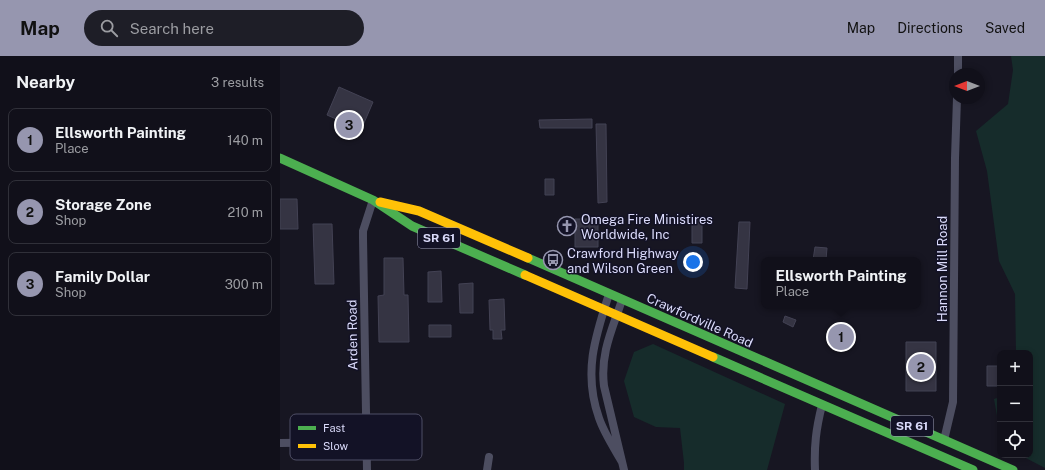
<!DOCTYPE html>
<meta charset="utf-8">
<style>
body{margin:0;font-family:"Public Sans",sans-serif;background:#1e1e27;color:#f1f3f6}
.controls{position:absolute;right:12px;bottom:12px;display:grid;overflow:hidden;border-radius:8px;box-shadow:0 2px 6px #0003}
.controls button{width:36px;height:36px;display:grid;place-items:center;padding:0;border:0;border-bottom:1px solid #303039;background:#11101a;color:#f1f3f6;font:20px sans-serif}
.compass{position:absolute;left:669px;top:12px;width:36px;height:36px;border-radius:50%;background:#11101a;box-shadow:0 2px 6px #0003;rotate:270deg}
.you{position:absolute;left:413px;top:206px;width:14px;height:14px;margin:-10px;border:3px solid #fff;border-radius:50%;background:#1a73e8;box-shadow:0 0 0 6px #1a73e833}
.badge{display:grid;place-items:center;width:26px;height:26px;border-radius:50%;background:#9696af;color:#111;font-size:13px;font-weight:700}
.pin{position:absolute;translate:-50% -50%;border:2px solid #fff;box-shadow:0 1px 4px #0006}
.popup{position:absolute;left:481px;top:201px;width:160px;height:52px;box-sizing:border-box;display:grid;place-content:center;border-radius:8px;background:#11101a;filter:drop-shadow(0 1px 3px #0005);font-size:13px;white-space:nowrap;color:#9c9da2}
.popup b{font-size:15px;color:#f1f3f6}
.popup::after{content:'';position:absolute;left:50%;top:100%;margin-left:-8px;border:8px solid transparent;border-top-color:#11101a}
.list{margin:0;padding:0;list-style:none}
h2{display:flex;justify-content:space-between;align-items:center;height:52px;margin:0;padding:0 16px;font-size:17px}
h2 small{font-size:13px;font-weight:400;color:#9c9da2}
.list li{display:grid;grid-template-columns:26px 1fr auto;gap:12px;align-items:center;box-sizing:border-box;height:64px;margin:0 8px 8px;padding:0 8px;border:1px solid #303039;border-radius:8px}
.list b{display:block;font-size:15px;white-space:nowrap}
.list p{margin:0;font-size:13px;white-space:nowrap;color:#9c9da2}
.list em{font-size:13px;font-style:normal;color:#9c9da2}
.icon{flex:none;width:22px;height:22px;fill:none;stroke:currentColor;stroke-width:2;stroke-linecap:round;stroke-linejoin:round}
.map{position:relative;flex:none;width:765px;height:414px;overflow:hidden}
header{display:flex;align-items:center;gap:24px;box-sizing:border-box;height:56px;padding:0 20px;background:#9696af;color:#111}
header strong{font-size:19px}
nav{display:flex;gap:22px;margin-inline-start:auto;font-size:14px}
.search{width:280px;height:36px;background:#1e1e27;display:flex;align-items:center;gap:10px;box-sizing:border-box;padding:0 14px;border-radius:22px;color:#9c9da2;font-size:15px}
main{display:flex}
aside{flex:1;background:#11101a}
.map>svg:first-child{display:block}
.green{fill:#162c2b}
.building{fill:#353443;stroke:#434254}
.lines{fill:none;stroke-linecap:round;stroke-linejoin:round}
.street{stroke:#4d4e61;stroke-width:8}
.fast{stroke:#4caf50;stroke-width:9}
.slow{stroke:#ffc107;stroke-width:9}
.labels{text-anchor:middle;stroke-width:3;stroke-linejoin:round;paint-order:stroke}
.shield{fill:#131226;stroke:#9f9fbb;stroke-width:1}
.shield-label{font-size:12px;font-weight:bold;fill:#dbdbfb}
.poi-label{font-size:13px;fill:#dbdbfb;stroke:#131226;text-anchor:start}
.street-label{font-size:13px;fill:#dbdbfb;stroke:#131226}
.key{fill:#131226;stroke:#4f4e66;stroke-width:1}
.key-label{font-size:11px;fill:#dbdbfb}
</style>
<header>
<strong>Map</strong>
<div class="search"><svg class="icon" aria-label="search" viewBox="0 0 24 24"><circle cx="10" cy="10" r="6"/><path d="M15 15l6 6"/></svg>Search here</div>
<nav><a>Map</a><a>Directions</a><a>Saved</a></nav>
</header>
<main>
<aside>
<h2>Nearby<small>3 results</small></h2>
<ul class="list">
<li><span class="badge">1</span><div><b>Ellsworth Painting</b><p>Place</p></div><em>140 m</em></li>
<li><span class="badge">2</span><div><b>Storage Zone</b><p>Shop</p></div><em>210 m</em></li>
<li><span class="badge">3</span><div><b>Family Dollar</b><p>Shop</p></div><em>300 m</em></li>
</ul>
</aside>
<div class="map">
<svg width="765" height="414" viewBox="0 0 765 414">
<rect width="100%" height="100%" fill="#171622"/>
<!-- green -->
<path class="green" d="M 731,0 L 765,0 L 765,412 L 740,399 L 750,399 L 750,297 L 736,297 L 735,238 L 719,205 L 707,115 L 696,75 L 728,48 L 733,14 Z
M 373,288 L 505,348 L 487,414 L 404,414 L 404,407 L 400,372 L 376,371 L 354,361 L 344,325 L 354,296 Z
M 720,341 L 720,377 L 714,343 Z"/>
<!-- building -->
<path class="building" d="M 59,31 L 93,46 L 81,74 L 47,59 Z
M 312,63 L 312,72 L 260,72 L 259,64 Z
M 316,68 L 326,68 L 327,146 L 318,147 Z
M 265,123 L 274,123 L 274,139 L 265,139 Z
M 0,143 L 17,143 L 18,173 L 0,173 Z
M 295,163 L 318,163 L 318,191 L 295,191 Z
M 412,164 L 422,164 L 422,187 L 412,187 Z
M 459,166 L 470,166 L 467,233 L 455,232 Z
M 33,168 L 52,168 L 54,228 L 35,228 Z
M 535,191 L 547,192 L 546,204 L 533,204 Z
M 104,202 L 123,202 L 124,239 L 128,239 L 129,286 L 99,286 L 98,240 L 104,239 Z
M 161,215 L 162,246 L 148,246 L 148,216 Z
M 193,227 L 193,257 L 180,257 L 179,228 Z
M 224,243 L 225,274 L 221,274 L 222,283 L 213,283 L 213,274 L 210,274 L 209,244 Z
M 505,260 L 516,264 L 513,271 L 503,266 Z
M 149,269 L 171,269 L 171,281 L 149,281 Z
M 560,270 L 569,273 L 561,293 L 552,289 Z
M 626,286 L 656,286 L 656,335 L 626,335 Z
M 707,310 L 720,310 L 720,330 L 707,330 Z"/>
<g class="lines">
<!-- street -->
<path class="street" d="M 678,18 L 678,0
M 329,238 C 315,281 303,317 319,362 C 324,377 334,392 342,406
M 342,244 C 332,274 320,298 324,330 L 344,414
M 664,384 L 673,346 L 675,102 L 677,42
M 0,387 L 86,386
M 87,414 L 83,182 L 83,175 L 93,144
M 207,414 L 209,401
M 535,414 C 534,390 536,373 542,349"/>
<!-- fast -->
<path class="fast" d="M 0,102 L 93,144 L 132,170 L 245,219
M 248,202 L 733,414
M 433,301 L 693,414"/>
<!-- slow -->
<path class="slow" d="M 100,146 L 139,155 L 248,202
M 245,219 L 433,301"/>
</g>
<!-- icons -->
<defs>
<g id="church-ring" transform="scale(1)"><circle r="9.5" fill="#131226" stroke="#9696af" stroke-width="1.5"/><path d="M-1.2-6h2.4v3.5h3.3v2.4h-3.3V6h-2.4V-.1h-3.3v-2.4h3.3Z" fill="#9696af"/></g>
<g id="bus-ring" transform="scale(1)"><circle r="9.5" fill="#131226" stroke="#9696af" stroke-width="1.5"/><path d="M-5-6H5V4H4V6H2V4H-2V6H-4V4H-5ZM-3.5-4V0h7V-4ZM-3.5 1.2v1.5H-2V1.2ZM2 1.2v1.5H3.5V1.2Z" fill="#9696af"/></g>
</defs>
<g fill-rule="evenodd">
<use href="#church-ring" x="287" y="170"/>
<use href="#bus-ring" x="273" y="204"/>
</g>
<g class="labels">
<!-- shield labels -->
<g class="shield">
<rect x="138" y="172" width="42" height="20" rx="3"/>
<rect x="611" y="360" width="42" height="20" rx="3"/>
</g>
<g class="shield-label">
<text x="159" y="186">SR 61</text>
<text x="632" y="374">SR 61</text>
</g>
<!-- poi labels -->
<g class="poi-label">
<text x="301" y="168">Omega Fire Ministires<tspan x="301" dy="15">Worldwide, Inc</tspan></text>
<text x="287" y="202">Crawford Highway<tspan x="287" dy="15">and Wilson Green</tspan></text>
</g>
<!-- street labels -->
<g class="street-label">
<text transform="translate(662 213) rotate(-90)" y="5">Hannon Mill Road</text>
<text transform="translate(420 264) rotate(24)" y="5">Crawfordville Road</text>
<text transform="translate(72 279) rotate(-91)" y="5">Arden Road</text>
</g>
</g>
<!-- legend -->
<rect x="10" y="358" width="132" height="46" rx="6" class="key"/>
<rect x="18" y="370" width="18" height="4" fill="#4caf50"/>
<rect x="18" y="388" width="18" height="4" fill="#ffc107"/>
<g class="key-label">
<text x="43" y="376">Fast</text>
<text x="43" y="394">Slow</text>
</g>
</svg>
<div class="controls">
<button>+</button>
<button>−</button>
<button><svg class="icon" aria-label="locate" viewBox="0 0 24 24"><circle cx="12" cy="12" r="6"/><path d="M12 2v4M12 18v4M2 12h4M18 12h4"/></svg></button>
</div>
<svg class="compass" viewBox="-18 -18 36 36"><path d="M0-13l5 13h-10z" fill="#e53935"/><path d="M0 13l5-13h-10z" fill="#9c9da2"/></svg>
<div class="you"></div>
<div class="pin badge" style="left:561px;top:281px">1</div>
<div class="popup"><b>Ellsworth Painting</b>Place</div>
<div class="pin badge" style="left:641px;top:311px">2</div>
<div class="pin badge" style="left:69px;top:69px">3</div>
</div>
</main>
